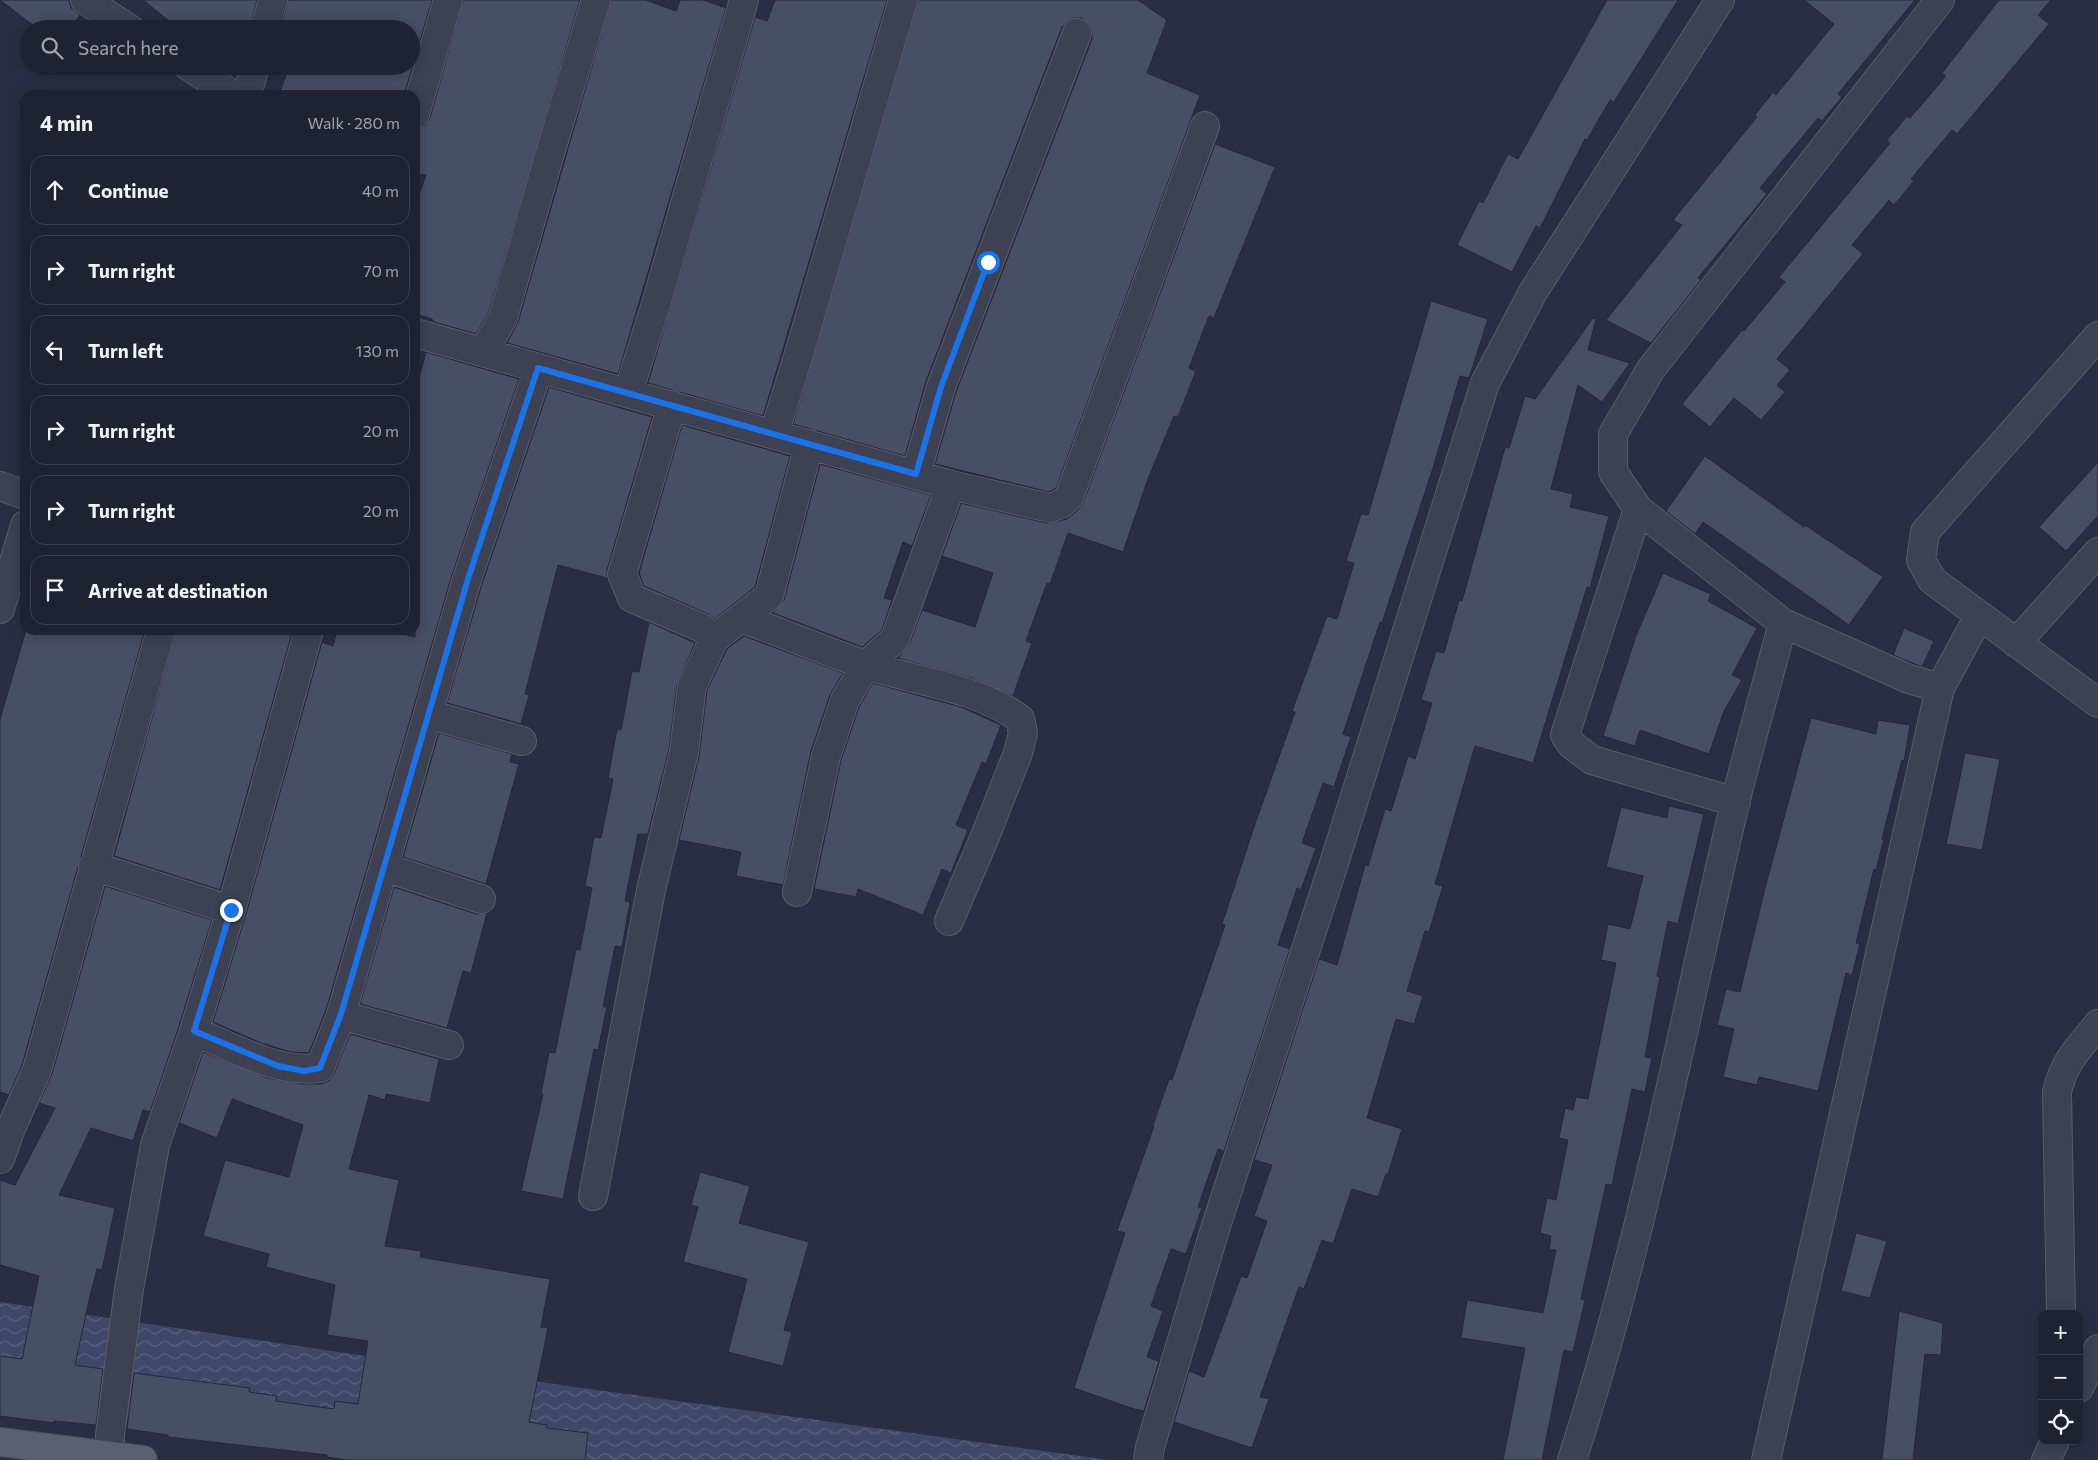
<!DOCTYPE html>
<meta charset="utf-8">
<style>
body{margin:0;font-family:Commissioner,sans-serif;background:#272a3a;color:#f1f3f6}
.controls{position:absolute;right:15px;bottom:15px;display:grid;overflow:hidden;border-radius:10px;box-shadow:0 2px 12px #0003}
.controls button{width:45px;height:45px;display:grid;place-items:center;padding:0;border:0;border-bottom:1px solid #3c3f4d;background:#1f2232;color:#f1f3f6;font:25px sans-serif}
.stop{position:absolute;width:15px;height:15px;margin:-11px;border:4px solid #1a73e8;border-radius:50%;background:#fff}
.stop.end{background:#1a73e8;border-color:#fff;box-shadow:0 1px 5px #0008}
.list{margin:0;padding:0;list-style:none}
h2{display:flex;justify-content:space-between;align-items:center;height:65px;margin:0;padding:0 20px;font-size:21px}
h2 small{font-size:16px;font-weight:400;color:#a1a4ac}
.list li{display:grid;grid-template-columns:32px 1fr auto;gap:15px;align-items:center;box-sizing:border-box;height:70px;margin:0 10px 10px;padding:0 10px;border:1px solid #3c3f4d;border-radius:15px}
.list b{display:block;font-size:19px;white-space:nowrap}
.list em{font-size:16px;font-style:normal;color:#a1a4ac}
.icon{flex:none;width:28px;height:28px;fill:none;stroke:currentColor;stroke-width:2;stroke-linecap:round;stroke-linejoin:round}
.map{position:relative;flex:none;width:2098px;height:1460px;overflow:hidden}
.search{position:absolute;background:#1f2232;box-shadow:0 2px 12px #0003;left:20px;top:20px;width:400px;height:55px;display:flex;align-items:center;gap:12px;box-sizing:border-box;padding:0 18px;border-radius:28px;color:#a1a4ac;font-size:19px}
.panel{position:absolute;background:#1f2232;box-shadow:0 2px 12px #0003;left:20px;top:90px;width:400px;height:545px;border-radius:15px}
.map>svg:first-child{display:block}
.water{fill:url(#water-waves)}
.building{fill:#484e63;stroke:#242839}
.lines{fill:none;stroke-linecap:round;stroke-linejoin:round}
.minor-casing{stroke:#585c6c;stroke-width:30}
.major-casing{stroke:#474a5b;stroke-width:30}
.minor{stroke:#3d4152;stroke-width:28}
.major{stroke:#5b6071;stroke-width:28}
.route{stroke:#1a73e8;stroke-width:6}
</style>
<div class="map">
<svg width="2098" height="1460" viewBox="0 0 2098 1460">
<defs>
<pattern id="water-waves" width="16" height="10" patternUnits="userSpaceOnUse" patternTransform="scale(1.25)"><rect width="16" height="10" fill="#40486a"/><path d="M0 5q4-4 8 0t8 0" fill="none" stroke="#5a607e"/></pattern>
</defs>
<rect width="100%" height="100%" fill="#292e42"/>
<!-- water -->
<path class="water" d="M 0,1302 L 575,1387 L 1109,1460 L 447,1460 L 0,1400 Z"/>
<!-- building -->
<path class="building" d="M 0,0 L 69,0 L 71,8 L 80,15 L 70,29 L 38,29 Z
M 143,0 L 257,0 L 250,29 L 179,29 Z
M 288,0 L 432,0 L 404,95 L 279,95 L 289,66 L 411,66 L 411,29 L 281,29 Z
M 463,0 L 580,0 L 489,312 L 476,334 L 434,322 L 432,319 L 415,314 L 415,206 L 426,175 L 415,174 L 415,129 L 425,126 L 430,118 Z
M 611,0 L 646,0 L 676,11 L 680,0 L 703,0 L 726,8 L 618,374 L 507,343 L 518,322 Z
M 775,0 L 887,0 L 763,416 L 648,383 L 755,17 L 767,21 Z
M 918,0 L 1138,0 L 1167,20 L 1147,73 L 1200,95 L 1056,488 L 1049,492 L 935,464 L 956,392 L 1092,39 L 1092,31 L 1089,24 L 1082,18 L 1074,18 L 1068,21 L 1062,27 L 926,381 L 905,456 L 793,424 Z
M 1607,0 L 1678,0 L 1614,102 L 1610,100 L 1587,140 L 1585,139 L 1540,228 L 1536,226 L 1512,272 L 1457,245 L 1479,201 L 1483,203 L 1508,154 L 1518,159 Z
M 1804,0 L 1915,0 L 1838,94 L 1842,97 L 1822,121 L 1818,118 L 1760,188 L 1767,194 L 1698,278 L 1701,280 L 1651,343 L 1606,320 L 1682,225 L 1673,220 L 1757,117 L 1755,115 L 1773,92 L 1776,95 L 1834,24 Z
M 1999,0 L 2051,0 L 2038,15 L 2049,24 L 1957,134 L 1952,130 L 1911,179 L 1914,181 L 1894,205 L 1889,200 L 1852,245 L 1863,254 L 1777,359 L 1790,370 L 1777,385 L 1785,392 L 1761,420 L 1734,398 L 1710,427 L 1682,404 L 1742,330 L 1744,331 L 1785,282 L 1779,277 L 1890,143 L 1887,140 L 1907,116 L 1910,118 L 1946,76 L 1942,73 Z
M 1215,144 L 1275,167 L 1214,318 L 1209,316 L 1189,368 L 1196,371 L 1178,417 L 1174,416 L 1148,479 L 1123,552 L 1068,533 L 1050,584 L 1047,583 L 1026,641 L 1032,643 L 1013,696 L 971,678 L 898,658 L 909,645 L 922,610 L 975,627 L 993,573 L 942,556 L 961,503 L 1047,523 L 1067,519 L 1079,509 L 1083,503 Z
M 1431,301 L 1488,319 L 1469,378 L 1460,376 L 1432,471 L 1382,623 L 1380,622 L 1343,734 L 1351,737 L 1334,787 L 1323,783 L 1302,843 L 1316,848 L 1301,890 L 1297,888 L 1278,945 L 1290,949 L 1224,1151 L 1218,1149 L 1198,1207 L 1202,1208 L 1186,1254 L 1171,1249 L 1151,1306 L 1163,1311 L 1147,1357 L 1159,1361 L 1144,1411 L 1134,1409 L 1074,1388 L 1125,1233 L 1117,1231 L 1154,1126 L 1153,1125 L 1169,1079 L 1172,1080 L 1225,925 L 1222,924 L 1256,821 L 1295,712 L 1292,711 L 1327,616 L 1337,619 L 1354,563 L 1346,561 L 1361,514 L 1368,515 Z
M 1593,318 L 1596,319 L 1588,350 L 1630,363 L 1602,402 L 1578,385 L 1551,489 L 1573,494 L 1570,507 L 1609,516 L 1590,588 L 1587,587 L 1533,763 L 1475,746 L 1435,884 L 1443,886 L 1429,932 L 1425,931 L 1407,991 L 1423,996 L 1414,1024 L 1396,1019 L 1367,1118 L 1402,1129 L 1388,1174 L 1386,1174 L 1378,1197 L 1352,1189 L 1333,1244 L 1322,1240 L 1304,1289 L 1299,1287 L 1260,1397 L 1269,1399 L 1252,1448 L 1174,1422 L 1189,1371 L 1204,1377 L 1241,1276 L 1247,1278 L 1267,1221 L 1254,1216 L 1272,1165 L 1254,1160 L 1319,959 L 1337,965 L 1365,865 L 1368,866 L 1385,809 L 1391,811 L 1408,756 L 1415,759 L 1432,703 L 1421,700 L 1436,651 L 1444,653 L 1459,600 L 1462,601 L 1505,447 L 1509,448 L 1525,396 L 1535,399 Z
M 426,352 L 519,379 L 452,575 L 326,1010 L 309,1053 L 291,1052 L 261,1043 L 213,1022 L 246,914 L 322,642 L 333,646 L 337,630 L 388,630 L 415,637 L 415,393 Z
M 549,387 L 652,417 L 607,570 L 607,578 L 558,565 L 525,694 L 529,695 L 521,724 L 447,703 L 482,584 Z
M 682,425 L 790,456 L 755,587 L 715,619 L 708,614 L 644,586 L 639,573 Z
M 1705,456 L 1804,527 L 1805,525 L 1883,577 L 1849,625 L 1703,522 L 1695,534 L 1666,511 Z
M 2098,462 L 2098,516 L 2066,551 L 2039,527 Z
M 820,464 L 931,495 L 912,546 L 903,542 L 884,598 L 892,600 L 882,630 L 862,647 L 773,613 L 784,600 Z
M 1663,573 L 1711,594 L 1708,601 L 1757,628 L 1732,675 L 1742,680 L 1724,711 L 1709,754 L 1640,730 L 1635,746 L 1603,736 L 1636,636 Z
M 649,622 L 695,643 L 677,684 L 669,749 L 648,834 L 638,834 L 625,901 L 630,902 L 622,947 L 615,946 L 603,1007 L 607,1007 L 598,1050 L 594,1049 L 563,1199 L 521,1191 L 543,1094 L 541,1094 L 549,1052 L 555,1053 L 576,949 L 580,950 L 592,888 L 585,886 L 594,837 L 601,838 L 613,779 L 608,778 L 617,729 L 621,730 L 632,671 L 639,672 Z
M 1904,628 L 1934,641 L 1922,667 L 1893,655 Z
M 26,630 L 145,630 L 22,1065 L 9,1095 L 0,1092 L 0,719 Z
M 176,630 L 283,630 L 292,633 L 220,890 L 114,856 Z
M 744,636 L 843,673 L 830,695 L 811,751 L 783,885 L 736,876 L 741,852 L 679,840 L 699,756 L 707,690 L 727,649 Z
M 873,683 L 961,707 L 1001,725 L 986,764 L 982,762 L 956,825 L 968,830 L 951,873 L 942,869 L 923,915 L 858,889 L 856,897 L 814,889 L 841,760 L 859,707 Z
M 1811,718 L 1876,734 L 1878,720 L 1910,725 L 1904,761 L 1902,760 L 1882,839 L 1884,839 L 1876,870 L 1874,869 L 1856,943 L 1860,944 L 1852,975 L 1846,973 L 1818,1091 L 1759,1077 L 1757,1085 L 1723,1077 L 1734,1029 L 1717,1025 L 1726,989 L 1740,992 L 1765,888 Z
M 439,733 L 512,754 L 510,762 L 519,764 L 486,884 L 403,857 Z
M 1965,753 L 2000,759 L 1982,850 L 1946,844 Z
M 1669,806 L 1704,814 L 1678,924 L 1668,921 L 1657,976 L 1660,977 L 1645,1057 L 1652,1058 L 1645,1092 L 1632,1089 L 1612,1185 L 1606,1184 L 1581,1299 L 1585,1300 L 1573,1352 L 1564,1350 L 1542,1460 L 1503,1460 L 1525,1348 L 1461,1338 L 1467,1300 L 1543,1313 L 1556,1250 L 1549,1249 L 1551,1236 L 1540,1233 L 1547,1198 L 1556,1200 L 1568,1140 L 1559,1138 L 1565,1108 L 1573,1110 L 1576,1097 L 1588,1099 L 1616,963 L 1601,960 L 1608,924 L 1630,929 L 1643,876 L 1606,867 L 1621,807 L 1667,818 Z
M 105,886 L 212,920 L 179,1026 L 150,1112 L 143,1110 L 133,1141 L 91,1128 L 59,1195 L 115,1208 L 102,1270 L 97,1269 L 90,1296 L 75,1365 L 103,1369 L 96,1425 L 54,1421 L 54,1423 L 0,1416 L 0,1356 L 22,1359 L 39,1276 L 0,1265 L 0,1180 L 15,1185 L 55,1108 L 39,1103 L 52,1074 Z
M 394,887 L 476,914 L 487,913 L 471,973 L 463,971 L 447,1028 L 360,1004 Z
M 350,1034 L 439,1059 L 430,1103 L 386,1094 L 385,1100 L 369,1095 L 349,1169 L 399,1180 L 385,1246 L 421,1251 L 420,1257 L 550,1279 L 541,1327 L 548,1328 L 529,1422 L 547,1425 L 547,1428 L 588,1433 L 585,1460 L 347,1460 L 327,1457 L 327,1455 L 168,1437 L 168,1435 L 127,1429 L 134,1373 L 250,1388 L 249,1392 L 277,1396 L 276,1401 L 334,1409 L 335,1401 L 358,1404 L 368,1341 L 327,1335 L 335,1285 L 266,1267 L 269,1254 L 203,1236 L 225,1160 L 289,1177 L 303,1125 L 232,1099 L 217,1138 L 179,1123 L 203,1052 L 268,1078 L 302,1084 L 321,1084 L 329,1081 L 334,1074 Z
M 700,1172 L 750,1186 L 739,1223 L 809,1242 L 784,1330 L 792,1332 L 783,1366 L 728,1352 L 747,1279 L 683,1262 L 698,1207 L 691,1205 Z
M 1856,1233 L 1887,1241 L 1870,1298 L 1841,1291 Z
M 1899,1311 L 1943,1323 L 1941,1355 L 1925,1354 L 1913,1460 L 1882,1460 Z"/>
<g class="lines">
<!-- minor casing -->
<g class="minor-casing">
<path id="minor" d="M 85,0 L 130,29
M 265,29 L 273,0
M 188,66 L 233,95
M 247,95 L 255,66
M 415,114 L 448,0
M 415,333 L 951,485 L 1050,508 L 1061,504 L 1069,497 L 1205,126
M 2098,336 L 1925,532 L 1921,560 L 1932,580 L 2098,703
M 483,352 L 503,318 L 546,167 L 596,0
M 628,393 L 656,304 L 744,0
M 672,405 L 622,574 L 632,598 L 702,628 L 714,639
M 774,434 L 798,357 L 903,0
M 916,474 L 941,387 L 1077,33
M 0,486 L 25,495
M 1638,509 L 1565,735 L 1571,744 L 1592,760 L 1736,802
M 0,609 L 25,525
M 741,618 C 783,633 824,651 866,665 C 916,681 979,688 1020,719 L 1023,733 L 1018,753 L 984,839 L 949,921
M 2016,643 L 2098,552
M 1940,688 L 1909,679 L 1783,623 L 1638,509 L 1613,472 L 1613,434 L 1651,369 L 1940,0
M 428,714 L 522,741
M 93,866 L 231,910
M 384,867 L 481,899
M 797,892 L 826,756 L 845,700 L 866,665 L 895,639 L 951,485
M 341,1015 L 449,1045
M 194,1031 C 232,1047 278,1074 320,1068 L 341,1015 L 467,579 L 539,368
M 0,1159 L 11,1128 L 37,1070 L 161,630
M 593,1196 L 651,890 L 684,752 L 692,686 L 714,639 L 769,596 L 809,444
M 2061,1314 L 2057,1092 C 2064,1061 2079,1048 2098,1024
M 2079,1388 L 2098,1349
M 109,1460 L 110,1435 L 129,1289 L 155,1145 L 194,1031 L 231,910 L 309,630
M 1148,1460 L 1150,1447 L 1216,1226 L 1335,860 L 1485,383 L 1533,292 L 1720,0
M 1572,1460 C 1642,1245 1683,1023 1735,803 C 1750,743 1767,683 1783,623
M 1766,1460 L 1940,688 L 1979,616
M 2046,1460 L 2055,1441"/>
</g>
<!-- major casing -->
<g class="major-casing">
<path id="major" d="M 0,1442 L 143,1460"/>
</g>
<!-- minor -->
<use href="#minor" class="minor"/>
<!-- major -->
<use href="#major" class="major"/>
</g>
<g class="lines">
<!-- route -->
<path class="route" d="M 231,910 L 194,1031 L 278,1066 L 304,1071 L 320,1068 L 341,1014 L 468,579 L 538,368 L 916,474 L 941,387 L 988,262"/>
</g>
</svg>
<div class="controls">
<button>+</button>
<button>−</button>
<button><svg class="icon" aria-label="locate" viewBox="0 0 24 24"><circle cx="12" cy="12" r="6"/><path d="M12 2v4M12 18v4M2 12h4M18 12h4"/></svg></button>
</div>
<div class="stop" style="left:988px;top:262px"></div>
<div class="stop end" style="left:231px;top:910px"></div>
<div class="search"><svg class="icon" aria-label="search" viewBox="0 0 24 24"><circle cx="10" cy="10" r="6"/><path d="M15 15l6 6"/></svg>Search here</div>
<section class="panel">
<h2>4 min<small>Walk · 280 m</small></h2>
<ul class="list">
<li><svg class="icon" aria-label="ahead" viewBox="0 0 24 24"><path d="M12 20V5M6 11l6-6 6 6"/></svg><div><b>Continue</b></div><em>40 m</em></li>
<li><svg class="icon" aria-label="right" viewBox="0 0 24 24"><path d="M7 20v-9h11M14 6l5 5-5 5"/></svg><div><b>Turn right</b></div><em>70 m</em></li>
<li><svg class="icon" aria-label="left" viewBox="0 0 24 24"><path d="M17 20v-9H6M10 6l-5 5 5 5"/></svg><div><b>Turn left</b></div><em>130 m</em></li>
<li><svg class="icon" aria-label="right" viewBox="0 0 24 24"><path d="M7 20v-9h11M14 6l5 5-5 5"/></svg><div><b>Turn right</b></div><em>20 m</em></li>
<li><svg class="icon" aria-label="right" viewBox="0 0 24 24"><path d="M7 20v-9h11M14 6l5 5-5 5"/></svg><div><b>Turn right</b></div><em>20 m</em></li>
<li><svg class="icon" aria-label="arrive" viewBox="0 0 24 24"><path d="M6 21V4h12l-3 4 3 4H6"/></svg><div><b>Arrive at destination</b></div></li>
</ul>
</section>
</div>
